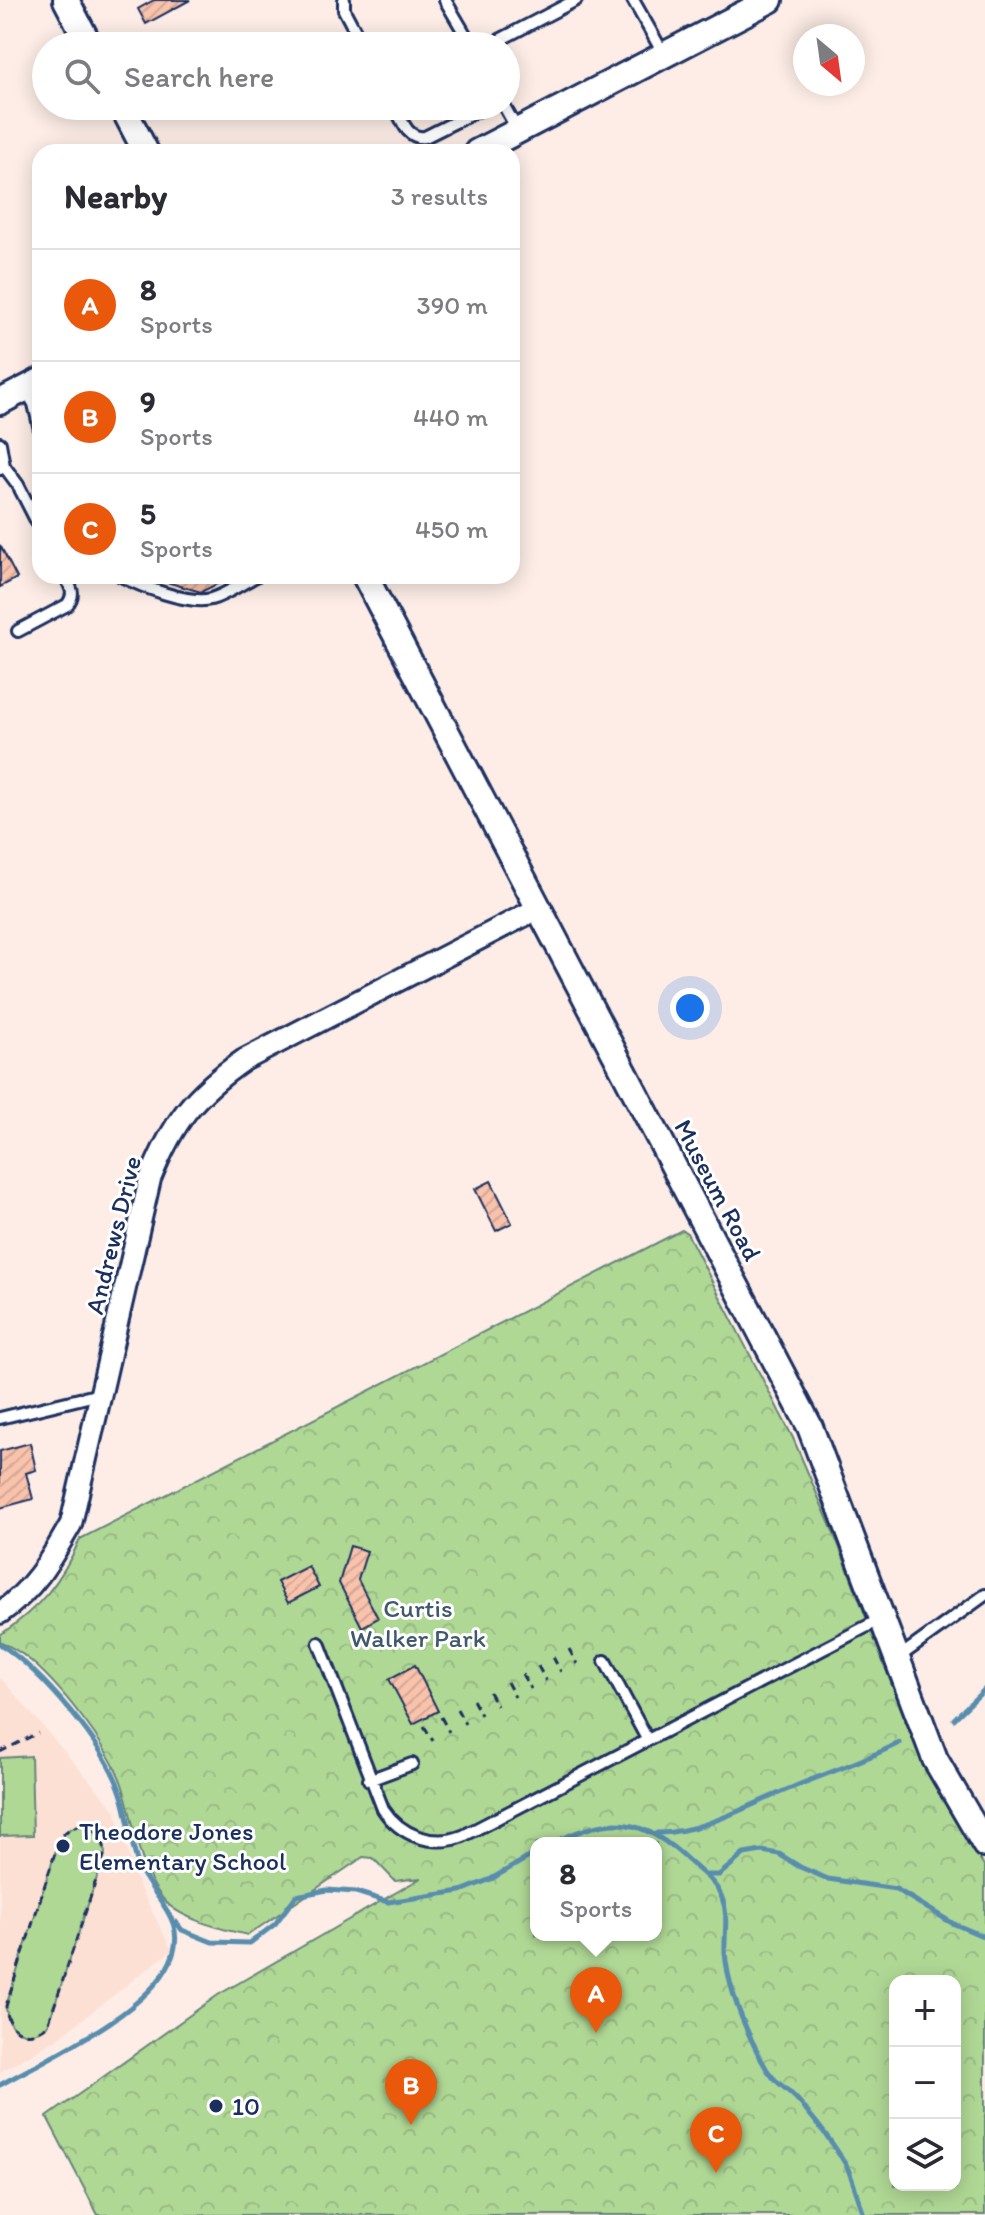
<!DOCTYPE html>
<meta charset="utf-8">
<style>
body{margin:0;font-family:Itim,sans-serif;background:#f2f2f3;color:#2b2b33}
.controls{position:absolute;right:24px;bottom:24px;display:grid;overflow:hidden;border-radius:16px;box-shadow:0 4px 20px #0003}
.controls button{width:72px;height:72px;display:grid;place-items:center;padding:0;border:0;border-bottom:2px solid #e1e1e2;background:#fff;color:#2b2b33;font:40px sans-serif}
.compass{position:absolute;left:793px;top:24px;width:72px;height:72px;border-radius:50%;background:#fff;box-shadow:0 4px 20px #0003;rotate:151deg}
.you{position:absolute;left:690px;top:1008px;width:28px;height:28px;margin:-20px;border:6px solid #fff;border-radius:50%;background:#1a73e8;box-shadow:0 0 0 12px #1a73e833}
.badge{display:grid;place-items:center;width:52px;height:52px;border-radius:50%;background:#ea580c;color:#fff;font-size:26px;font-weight:700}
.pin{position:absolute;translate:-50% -66px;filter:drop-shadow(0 2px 4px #0008)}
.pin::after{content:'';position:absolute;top:42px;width:28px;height:24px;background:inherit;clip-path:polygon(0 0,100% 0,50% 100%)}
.popup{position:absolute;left:530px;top:1837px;width:132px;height:104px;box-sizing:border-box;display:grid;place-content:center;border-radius:16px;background:#fff;filter:drop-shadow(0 2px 6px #0005);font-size:26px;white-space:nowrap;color:#7c7c81}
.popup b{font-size:30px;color:#2b2b33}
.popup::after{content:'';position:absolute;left:50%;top:100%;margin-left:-16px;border:16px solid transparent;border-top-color:#fff}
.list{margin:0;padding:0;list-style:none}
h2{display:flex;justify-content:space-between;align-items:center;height:104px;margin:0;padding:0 32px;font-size:34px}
h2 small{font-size:26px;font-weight:400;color:#7c7c81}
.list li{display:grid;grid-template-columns:52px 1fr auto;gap:24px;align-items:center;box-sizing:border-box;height:112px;padding:0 32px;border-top:2px solid #e1e1e2}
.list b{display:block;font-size:30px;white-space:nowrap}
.list p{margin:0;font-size:26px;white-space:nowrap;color:#7c7c81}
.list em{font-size:26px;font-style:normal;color:#7c7c81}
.icon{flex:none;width:44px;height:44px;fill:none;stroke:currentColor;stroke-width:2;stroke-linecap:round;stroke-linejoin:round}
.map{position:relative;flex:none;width:985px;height:2215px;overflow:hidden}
.search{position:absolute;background:#fff;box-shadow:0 4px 20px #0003;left:32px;top:32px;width:488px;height:88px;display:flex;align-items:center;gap:20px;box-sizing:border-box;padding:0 28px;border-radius:44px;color:#7c7c81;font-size:30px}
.panel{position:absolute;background:#fff;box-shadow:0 4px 20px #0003;left:32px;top:144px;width:488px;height:440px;border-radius:24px}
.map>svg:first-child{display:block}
.built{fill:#fce0d4}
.green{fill:#b0d895;stroke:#66847a;stroke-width:2}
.forest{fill:url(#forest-crowns);stroke:#66847a;stroke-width:2;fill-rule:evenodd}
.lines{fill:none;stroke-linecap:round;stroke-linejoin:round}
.stream{stroke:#598dae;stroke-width:5}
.building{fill:url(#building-hatch);stroke:#1b2f5e;stroke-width:2}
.service-casing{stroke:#1b2f5e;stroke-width:16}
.minor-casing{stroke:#1b2f5e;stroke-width:26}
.tertiary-casing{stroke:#1b2f5e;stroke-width:30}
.path{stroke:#1b2f5e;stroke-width:3;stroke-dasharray:8 6;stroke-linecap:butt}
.service{stroke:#fff;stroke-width:10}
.minor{stroke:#fff;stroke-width:20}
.tertiary{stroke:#fff;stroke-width:24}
.poi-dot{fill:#1b2f5e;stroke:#fff;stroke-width:3}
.labels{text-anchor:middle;stroke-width:6;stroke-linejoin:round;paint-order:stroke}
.street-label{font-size:26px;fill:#1b2f5e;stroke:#fff}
.park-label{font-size:26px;fill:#40596c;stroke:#fff}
.poi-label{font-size:26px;fill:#1b2f5e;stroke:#fff;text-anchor:start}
</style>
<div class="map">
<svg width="985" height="2215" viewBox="0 0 985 2215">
<defs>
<pattern id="forest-crowns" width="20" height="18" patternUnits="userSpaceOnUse" patternTransform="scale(2)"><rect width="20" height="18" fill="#b0d895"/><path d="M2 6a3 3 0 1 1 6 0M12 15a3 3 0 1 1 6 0" fill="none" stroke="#97ba83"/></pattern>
<pattern id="building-hatch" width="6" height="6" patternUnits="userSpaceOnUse" patternTransform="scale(2)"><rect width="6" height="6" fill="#f8c2ab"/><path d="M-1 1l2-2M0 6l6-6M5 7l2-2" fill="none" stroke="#d4a796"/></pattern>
</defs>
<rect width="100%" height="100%" fill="#fdede6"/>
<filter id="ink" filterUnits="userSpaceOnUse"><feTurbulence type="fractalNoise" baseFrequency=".0125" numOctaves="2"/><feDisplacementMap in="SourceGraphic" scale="16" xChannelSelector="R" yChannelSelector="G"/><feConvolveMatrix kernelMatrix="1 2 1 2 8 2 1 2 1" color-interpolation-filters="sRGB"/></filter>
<g filter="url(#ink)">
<!-- built -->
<path class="built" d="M 0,1677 L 115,1810 L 137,1882 L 172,1950 L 57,2039 L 0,2072 Z"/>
<!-- green -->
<path class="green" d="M 31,1756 L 33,1835 L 0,1836 L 0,1758 Z
M 81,1825 C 97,1829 104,1837 105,1853 L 48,2025 C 29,2042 7,2032 6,2006 L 58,1844 C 63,1832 69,1828 81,1825 Z"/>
<!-- forest -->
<path class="forest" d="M 682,1230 L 687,1233 L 793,1438 L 837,1541 L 914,1743 L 948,1809 L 985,1867 L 985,2215 L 98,2215 L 47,2117 L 218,1995 L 421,1878 L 395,1881 L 373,1858 L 363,1857 L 248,1935 C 227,1931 183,1919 168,1904 C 138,1875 135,1822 122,1784 C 109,1747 58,1682 26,1657 C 19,1651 9,1646 0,1641 L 0,1635 C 40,1607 60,1584 80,1539 ZM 536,1843 L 656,1843 L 656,1935 L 536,1935 ZM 895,1981 L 955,1981 L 955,2185 L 895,2185 Z"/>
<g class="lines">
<!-- stream -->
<path class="stream" d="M 0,1644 C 42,1672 105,1744 121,1793 C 129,1816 130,1841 138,1864 C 152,1899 190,1919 170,1962 C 147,2013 48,2058 0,2085
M 954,1719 L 985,1689
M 657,1833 C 702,1833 749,1805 791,1788 C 827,1773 864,1761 899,1743
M 554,1843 C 611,1813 644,1818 690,1862 C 702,1873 716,1882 722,1898 C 729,1915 724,1934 725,1952 C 728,1990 744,2027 762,2061 C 774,2085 787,2086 802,2105 C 818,2124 837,2147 848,2169 C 854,2184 859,2200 864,2215
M 707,1875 L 719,1875 L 744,1854 L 762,1851 L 779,1854 L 800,1867 L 828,1879 L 896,1889 L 952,1923 L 985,1937
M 176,1922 L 182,1930 L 212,1942 L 250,1943 L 275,1924 L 296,1896 L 327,1890 L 356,1892 L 388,1902 L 461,1891 L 491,1879 L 536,1853"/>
</g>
<!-- building -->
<path class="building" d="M 154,0 L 190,0 L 146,24 L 138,9 Z
M 0,545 L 17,578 L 0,587 Z
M 156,576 L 233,576 L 201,592 L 156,579 Z
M 491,1181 L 512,1223 L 496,1231 L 475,1189 Z
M 30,1443 L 36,1470 L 26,1473 L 33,1499 L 0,1508 L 0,1451 Z
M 350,1546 L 367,1551 L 358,1580 L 378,1618 L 362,1627 L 339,1583 Z
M 308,1566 L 319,1587 L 288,1603 L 277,1582 Z
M 415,1665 L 438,1711 L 413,1724 L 389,1679 Z"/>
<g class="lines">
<!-- service casing -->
<g class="service-casing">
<path id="service" d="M 344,0 L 344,10 L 363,46
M 445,0 L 472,46
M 633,0 L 663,53
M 488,46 L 576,0
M 395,106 C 402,121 407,139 425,137 L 487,106
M 504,106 L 518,131
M 25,389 L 34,404 L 40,430
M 0,443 L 4,466 L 0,469
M 4,466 L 18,485 L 40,528
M 121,576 C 140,586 189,605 211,599 C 226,595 242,583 256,576
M 18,631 L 67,605 C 76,594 71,588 65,576
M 0,1418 L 100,1394
M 319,1643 L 383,1809 C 400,1835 432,1848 463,1836 L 881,1619
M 899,1657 L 985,1595
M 605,1661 L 647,1739
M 369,1780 L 412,1764"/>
</g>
<!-- minor casing -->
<g class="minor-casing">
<path id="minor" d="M 0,1613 C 36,1587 49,1562 71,1524 L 150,1179 C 173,1122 193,1095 244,1060 L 539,908"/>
</g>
<!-- tertiary casing -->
<g class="tertiary-casing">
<path id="tertiary" d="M 66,0 L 90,46
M 122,106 L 146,152
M 477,152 L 770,0
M 0,402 L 40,381
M 365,576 L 810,1427 L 935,1759 L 985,1845"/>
</g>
<!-- path -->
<path class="path" d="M 569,1649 L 577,1664
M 553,1657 L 561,1672
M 538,1666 L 546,1681
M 522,1674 L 531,1689
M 507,1682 L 515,1697
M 489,1692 L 497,1706
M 473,1700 L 481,1715
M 457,1709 L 465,1724
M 441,1717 L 449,1732
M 424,1726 L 433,1741
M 0,1752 L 38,1733
M 81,1825 C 97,1829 104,1837 105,1853 L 48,2025 C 29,2042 7,2032 6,2006 L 58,1844 C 63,1832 69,1828 81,1825 Z"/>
<!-- service -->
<use href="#service" class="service"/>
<!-- minor -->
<use href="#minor" class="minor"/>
<!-- tertiary -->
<use href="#tertiary" class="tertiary"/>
</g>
</g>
<!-- markers -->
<g class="poi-dot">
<circle cx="63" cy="1846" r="8"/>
<circle cx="216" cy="2106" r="8"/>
</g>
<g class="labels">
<!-- street labels -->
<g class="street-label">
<text transform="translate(718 1190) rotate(62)" y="9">Museum Road</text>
<text transform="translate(113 1235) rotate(-76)" y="9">Andrews Drive</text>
</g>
<!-- park labels -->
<g class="park-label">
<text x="418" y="1617">Curtis<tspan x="418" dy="30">Walker Park</tspan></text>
</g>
<!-- poi labels -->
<g class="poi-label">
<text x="79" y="1840">Theodore Jones<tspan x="79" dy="30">Elementary School</tspan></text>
<text x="232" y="2115">10</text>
</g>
</g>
</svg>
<div class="controls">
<button>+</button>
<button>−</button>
<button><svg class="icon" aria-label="layers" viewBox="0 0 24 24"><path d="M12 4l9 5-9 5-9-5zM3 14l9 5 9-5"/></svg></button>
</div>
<svg class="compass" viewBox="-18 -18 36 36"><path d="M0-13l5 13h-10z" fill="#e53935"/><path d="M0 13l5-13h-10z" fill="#7c7c81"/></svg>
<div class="you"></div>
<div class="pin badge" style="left:596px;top:2033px">A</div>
<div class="popup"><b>8</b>Sports</div>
<div class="pin badge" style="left:411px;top:2125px">B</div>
<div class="pin badge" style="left:716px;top:2173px">C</div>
<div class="search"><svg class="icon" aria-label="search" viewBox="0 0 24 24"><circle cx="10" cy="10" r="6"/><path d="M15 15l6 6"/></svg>Search here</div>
<section class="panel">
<h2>Nearby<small>3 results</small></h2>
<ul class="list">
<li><span class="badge">A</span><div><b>8</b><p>Sports</p></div><em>390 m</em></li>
<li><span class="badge">B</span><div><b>9</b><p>Sports</p></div><em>440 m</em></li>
<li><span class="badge">C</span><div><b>5</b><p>Sports</p></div><em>450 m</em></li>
</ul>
</section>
</div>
